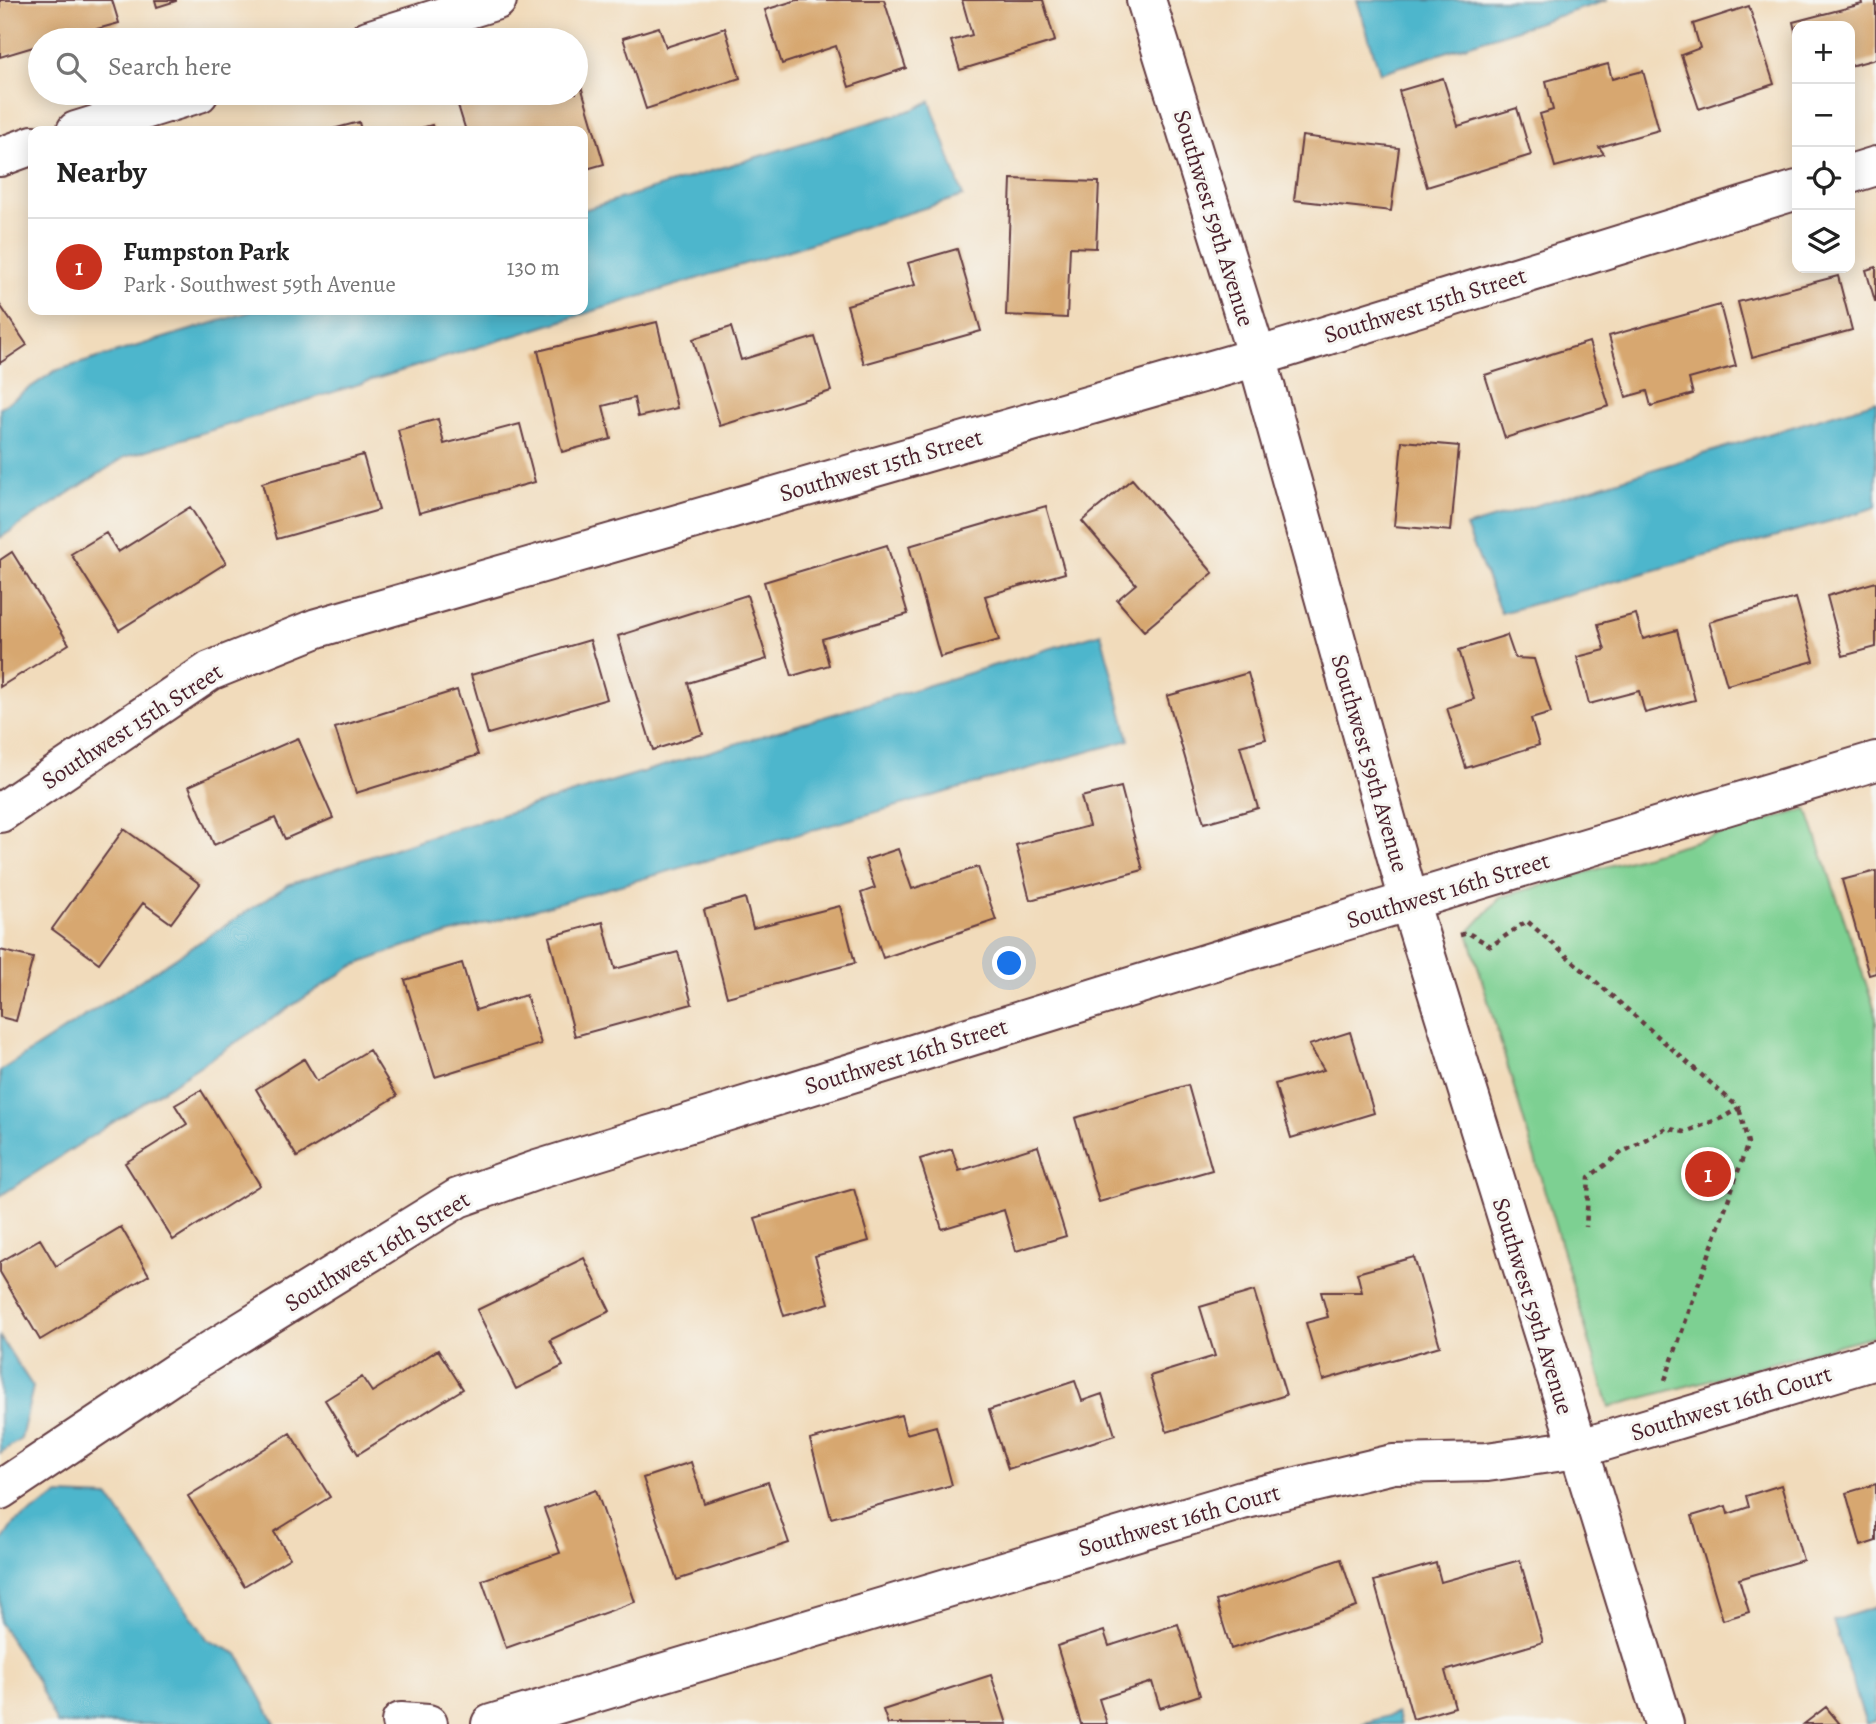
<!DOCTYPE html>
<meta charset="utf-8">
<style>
body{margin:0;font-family:Alegreya,serif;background:#f6f6f6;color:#222}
.controls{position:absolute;right:21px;top:21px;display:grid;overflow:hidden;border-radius:14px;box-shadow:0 4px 18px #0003}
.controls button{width:63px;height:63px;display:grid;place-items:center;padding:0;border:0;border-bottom:2px solid #e0e0e0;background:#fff;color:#222;font:35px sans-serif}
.you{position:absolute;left:1010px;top:964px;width:24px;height:24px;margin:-18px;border:5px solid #fff;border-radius:50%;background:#1a73e8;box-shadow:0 0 0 10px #1a73e833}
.badge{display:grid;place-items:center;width:46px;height:46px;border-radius:50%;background:#c8321e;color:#fff;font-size:23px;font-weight:700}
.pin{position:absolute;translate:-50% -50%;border:4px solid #fff;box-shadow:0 2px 7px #0006}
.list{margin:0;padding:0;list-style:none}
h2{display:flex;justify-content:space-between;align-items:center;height:91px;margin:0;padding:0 28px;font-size:30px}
h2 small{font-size:23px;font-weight:400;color:#767676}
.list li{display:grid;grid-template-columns:46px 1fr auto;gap:21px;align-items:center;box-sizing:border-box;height:98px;padding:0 28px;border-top:2px solid #e0e0e0}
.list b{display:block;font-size:26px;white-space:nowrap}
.list p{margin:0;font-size:23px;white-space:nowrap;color:#767676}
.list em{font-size:23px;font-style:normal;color:#767676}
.icon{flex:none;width:38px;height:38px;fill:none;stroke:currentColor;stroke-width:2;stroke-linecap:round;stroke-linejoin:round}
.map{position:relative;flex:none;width:1876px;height:1724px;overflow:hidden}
.search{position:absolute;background:#fff;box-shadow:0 4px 18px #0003;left:28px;top:28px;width:560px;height:77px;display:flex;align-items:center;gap:18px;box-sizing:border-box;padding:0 24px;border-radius:38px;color:#767676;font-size:26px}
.panel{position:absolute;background:#fff;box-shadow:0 4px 18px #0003;left:28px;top:126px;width:560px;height:189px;border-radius:14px}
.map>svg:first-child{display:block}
.green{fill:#7dd092;stroke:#64785e;stroke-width:2}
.water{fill:#4eb6cc;stroke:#4c6a7c;stroke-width:2}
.building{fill:#d7a76f}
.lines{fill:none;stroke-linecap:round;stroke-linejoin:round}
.street-casing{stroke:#633b41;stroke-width:42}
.path{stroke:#633b41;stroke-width:4.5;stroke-dasharray:5 5;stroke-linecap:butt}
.street{stroke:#fff;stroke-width:38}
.labels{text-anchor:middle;stroke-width:6;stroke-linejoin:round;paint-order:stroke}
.street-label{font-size:24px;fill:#4a1f2b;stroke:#f6f6f2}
</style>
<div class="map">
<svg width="1876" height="1724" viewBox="0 0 1876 1724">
<rect width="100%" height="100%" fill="#f6f6f2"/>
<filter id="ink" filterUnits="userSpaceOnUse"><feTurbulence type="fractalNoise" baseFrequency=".0143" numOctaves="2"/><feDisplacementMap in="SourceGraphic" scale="14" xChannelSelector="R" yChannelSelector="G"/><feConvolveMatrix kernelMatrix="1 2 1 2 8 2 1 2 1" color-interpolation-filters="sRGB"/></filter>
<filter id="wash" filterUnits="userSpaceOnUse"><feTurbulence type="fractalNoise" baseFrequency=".00686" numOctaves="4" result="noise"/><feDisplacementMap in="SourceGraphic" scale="28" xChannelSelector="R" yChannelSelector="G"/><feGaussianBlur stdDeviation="1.57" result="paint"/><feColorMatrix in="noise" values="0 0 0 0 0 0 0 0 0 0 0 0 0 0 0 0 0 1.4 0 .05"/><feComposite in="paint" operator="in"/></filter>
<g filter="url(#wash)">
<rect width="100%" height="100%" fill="#f1dbbb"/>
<!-- green -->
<path class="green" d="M 1807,809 L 1876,1013 L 1876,1335 L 1609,1407 L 1468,933 L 1501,897 Z"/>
<!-- water -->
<path class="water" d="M 1357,0 L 1608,0 L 1380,73 Z
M 930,101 L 963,196 L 125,457 L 0,538 L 0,408 L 55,371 L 256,310 L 583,310 L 583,210 L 915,109 Z
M 1876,401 L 1876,507 L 1831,521 L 1501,613 L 1466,527 Z
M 1101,633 L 1129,740 L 403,947 L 353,966 L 0,1196 L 0,1071 L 288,885 L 425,838 Z
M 0,1337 L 33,1387 L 21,1439 L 0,1453 Z
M 59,1495 L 109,1497 L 208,1640 L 238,1654 L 275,1724 L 57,1724 L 36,1679 L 0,1623 L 0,1544 L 14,1523 Z
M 1876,1607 L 1876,1721 L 1866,1724 L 1833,1621 Z
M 1397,1713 L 1400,1724 L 1361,1724 Z"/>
<g id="blocks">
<!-- building -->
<path class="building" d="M 0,0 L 112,0 L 119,23 L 57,40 L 40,40 L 40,45 L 0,57 Z
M 155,0 L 176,0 L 176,1 L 157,7 Z
M 797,0 L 884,0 L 906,68 L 849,87 L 836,46 L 782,64 L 765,10 Z
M 962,0 L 1043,0 L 1055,41 L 960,70 L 951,41 L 972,35 Z
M 1861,0 L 1876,0 L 1876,59 L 1850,66 L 1850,26 L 1797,26 L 1796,35 L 1793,22 L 1862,4 Z
M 1749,6 L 1774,84 L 1699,109 L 1681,55 L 1700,48 L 1693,24 Z
M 659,27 L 666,47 L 725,28 L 740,78 L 646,109 L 623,38 Z
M 1608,64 L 1612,79 L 1643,71 L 1659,130 L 1599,147 L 1604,154 L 1555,167 L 1540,114 L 1553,110 L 1546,81 Z
M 576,69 L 604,164 L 583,170 L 583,131 L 466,131 L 457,102 L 488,93 L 576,93 Z
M 1443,78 L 1458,126 L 1517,108 L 1531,155 L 1427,187 L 1399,91 Z
M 359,122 L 361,131 L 329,131 L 329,130 Z
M 432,125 L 434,131 L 414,131 L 414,130 Z
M 1302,136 L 1399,148 L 1391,211 L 1294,200 Z
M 1011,179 L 1099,182 L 1096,248 L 1070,247 L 1067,318 L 1006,315 Z
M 957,249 L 981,331 L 864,364 L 847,305 L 915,285 L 908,263 Z
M 1876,267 L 1876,301 L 1875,301 L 1866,270 Z
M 1838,276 L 1852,330 L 1752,357 L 1738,302 Z
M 0,305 L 27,345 L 0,363 Z
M 1720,305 L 1736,366 L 1689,379 L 1693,394 L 1651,406 L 1647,391 L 1626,397 L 1609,336 Z
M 657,322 L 677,408 L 638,417 L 634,398 L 603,406 L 611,439 L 562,452 L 538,351 Z
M 731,327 L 741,360 L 815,337 L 831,391 L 720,426 L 693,339 Z
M 1589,342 L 1609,406 L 1505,438 L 1485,375 Z
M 438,419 L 444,444 L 520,424 L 535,482 L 419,513 L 398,430 Z
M 1402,441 L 1459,446 L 1451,531 L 1394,526 Z
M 363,455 L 379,510 L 277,539 L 262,483 Z
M 1132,479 L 1213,573 L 1144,631 L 1117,600 L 1136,584 L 1082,521 Z
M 1046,506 L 1065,573 L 985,596 L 999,640 L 940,657 L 909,546 Z
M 190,507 L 226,563 L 119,630 L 71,554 L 106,533 L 118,552 Z
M 887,545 L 908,614 L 822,639 L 829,665 L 792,676 L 764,582 Z
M 12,552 L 69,644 L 0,687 L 0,560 Z
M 1876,582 L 1876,647 L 1843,656 L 1827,596 Z
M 747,595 L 767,659 L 688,683 L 703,734 L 653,750 L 618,636 Z
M 1796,598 L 1814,661 L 1727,685 L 1709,622 Z
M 1636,614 L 1643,639 L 1677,630 L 1695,700 L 1645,713 L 1639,691 L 1589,704 L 1577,657 L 1605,650 L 1598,624 Z
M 1507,635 L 1515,658 L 1534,659 L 1551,713 L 1531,719 L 1539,745 L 1466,768 L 1447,708 L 1474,699 L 1459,650 Z
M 590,640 L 607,699 L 488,734 L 471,675 Z
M 1248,673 L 1266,739 L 1240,746 L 1258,808 L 1204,823 L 1167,696 Z
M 457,690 L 478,755 L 356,793 L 335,728 Z
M 298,738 L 333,818 L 285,839 L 275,818 L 214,845 L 189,786 Z
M 1121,787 L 1143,870 L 1030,900 L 1016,845 L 1089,826 L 1081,797 Z
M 124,829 L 200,884 L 171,923 L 143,903 L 99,963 L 52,929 Z
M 898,849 L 912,889 L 978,867 L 996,920 L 883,958 L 861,893 L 875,888 L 865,860 Z
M 1876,871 L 1876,973 L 1869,975 L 1842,880 Z
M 745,898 L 753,928 L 840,906 L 855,963 L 727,997 L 704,910 Z
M 603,922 L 615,969 L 678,952 L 692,1004 L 575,1036 L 549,937 Z
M 0,950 L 33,958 L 16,1021 L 0,1017 Z
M 462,963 L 476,1010 L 526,995 L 541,1044 L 435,1077 L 405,980 Z
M 1350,1032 L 1374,1113 L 1291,1138 L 1275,1084 L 1324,1070 L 1309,1045 Z
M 369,1050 L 397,1096 L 297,1157 L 256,1089 L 304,1059 L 317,1081 Z
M 1188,1085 L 1212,1170 L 1099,1202 L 1075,1118 Z
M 201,1090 L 260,1185 L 173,1240 L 125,1163 L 187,1124 L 175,1105 Z
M 1038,1146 L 1066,1236 L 1016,1251 L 1004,1210 L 942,1229 L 920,1159 L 952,1149 L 959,1171 Z
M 854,1189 L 869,1241 L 815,1256 L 829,1303 L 784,1316 L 755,1218 Z
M 121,1227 L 149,1275 L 40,1340 L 0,1272 L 0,1262 L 40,1239 L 56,1266 Z
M 1414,1257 L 1440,1346 L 1323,1380 L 1306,1323 L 1328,1317 L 1321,1292 L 1362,1292 L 1357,1273 Z
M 584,1258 L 610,1311 L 550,1340 L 563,1366 L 516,1389 L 477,1310 Z
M 1254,1291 L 1286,1395 L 1167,1432 L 1150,1376 L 1215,1356 L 1200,1307 Z
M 438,1350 L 463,1389 L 358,1454 L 325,1400 L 362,1377 L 372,1392 Z
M 1075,1381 L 1082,1401 L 1102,1394 L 1115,1435 L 1008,1469 L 989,1410 Z
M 901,1415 L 906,1434 L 936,1426 L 952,1485 L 831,1518 L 810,1440 Z
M 290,1433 L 330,1497 L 274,1532 L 290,1558 L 244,1586 L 188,1496 Z
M 691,1462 L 704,1503 L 768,1482 L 789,1543 L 677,1580 L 643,1478 Z
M 1876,1484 L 1876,1541 L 1861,1546 L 1846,1493 Z
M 1781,1485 L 1803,1560 L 1739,1579 L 1749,1612 L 1723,1620 L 1692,1516 L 1726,1506 L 1728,1514 L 1749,1507 L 1746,1496 Z
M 596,1490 L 635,1602 L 506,1648 L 482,1580 L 560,1553 L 544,1509 Z
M 1341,1559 L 1357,1607 L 1231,1649 L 1216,1601 Z
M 1520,1560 L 1543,1642 L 1445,1671 L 1455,1707 L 1413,1719 L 1374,1581 L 1436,1563 L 1441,1582 Z
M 1178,1624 L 1200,1695 L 1160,1708 L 1152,1682 L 1099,1699 L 1107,1724 L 1081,1724 L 1057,1646 L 1104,1631 L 1109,1646 Z
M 991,1675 L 1007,1724 L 888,1724 L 883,1710 Z
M 1826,1707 L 1840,1724 L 1804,1724 Z"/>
</g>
</g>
<g filter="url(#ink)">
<use href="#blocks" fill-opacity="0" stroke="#633b41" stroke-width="2"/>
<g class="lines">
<!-- street casing -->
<g class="street-casing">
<path id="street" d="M 1146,0 L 1257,357 L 1409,901 L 1664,1724
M 368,40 L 497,0
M 76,131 L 199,93
M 0,157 L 33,145
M 1850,174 L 1876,166
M 0,813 L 210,671 L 317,628 L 1257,357 L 1797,190
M 0,1490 L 178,1371 L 458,1198 L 537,1170 L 1409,901 L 1876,761
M 401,1722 L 428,1724
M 491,1724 L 1242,1500 L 1393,1464 L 1487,1462 L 1578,1449 L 1876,1360"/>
</g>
<!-- path -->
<path class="path" d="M 1460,935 L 1468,933 L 1491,946 L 1527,921 L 1739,1108 L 1722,1118 L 1684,1132 L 1666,1128 L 1621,1153 L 1589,1177 L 1586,1227
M 1665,1380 L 1748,1143 L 1739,1108"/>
<!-- street -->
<use href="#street" class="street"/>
</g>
</g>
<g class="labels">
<!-- street labels -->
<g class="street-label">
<text transform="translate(1214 218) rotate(73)" y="8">Southwest 59th Avenue</text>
<text transform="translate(1425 305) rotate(-17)" y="8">Southwest 15th Street</text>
<text transform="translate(881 465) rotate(-16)" y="8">Southwest 15th Street</text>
<text transform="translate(132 726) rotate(-33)" y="8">Southwest 15th Street</text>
<text transform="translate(1370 763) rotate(74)" y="8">Southwest 59th Avenue</text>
<text transform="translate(1448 890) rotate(-17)" y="8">Southwest 16th Street</text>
<text transform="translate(906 1056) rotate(-17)" y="8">Southwest 16th Street</text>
<text transform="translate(377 1251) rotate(-31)" y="8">Southwest 16th Street</text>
<text transform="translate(1533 1306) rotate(73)" y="8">Southwest 59th Avenue</text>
<text transform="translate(1731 1403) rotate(-17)" y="8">Southwest 16th Court</text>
<text transform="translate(1179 1520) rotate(-16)" y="8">Southwest 16th Court</text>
</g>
</g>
</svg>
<div class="controls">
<button>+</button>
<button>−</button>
<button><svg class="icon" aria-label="locate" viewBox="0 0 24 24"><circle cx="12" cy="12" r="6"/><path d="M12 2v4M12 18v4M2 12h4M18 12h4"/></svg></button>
<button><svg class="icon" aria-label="layers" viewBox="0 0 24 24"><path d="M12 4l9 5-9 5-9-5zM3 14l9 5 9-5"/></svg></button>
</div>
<div class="you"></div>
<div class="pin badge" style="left:1708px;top:1174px">1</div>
<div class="search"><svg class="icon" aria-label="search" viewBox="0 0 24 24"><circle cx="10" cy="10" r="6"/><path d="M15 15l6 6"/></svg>Search here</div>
<section class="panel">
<h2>Nearby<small></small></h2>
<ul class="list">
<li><span class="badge">1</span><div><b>Fumpston Park</b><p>Park · Southwest 59th Avenue</p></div><em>130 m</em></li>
</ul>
</section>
</div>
